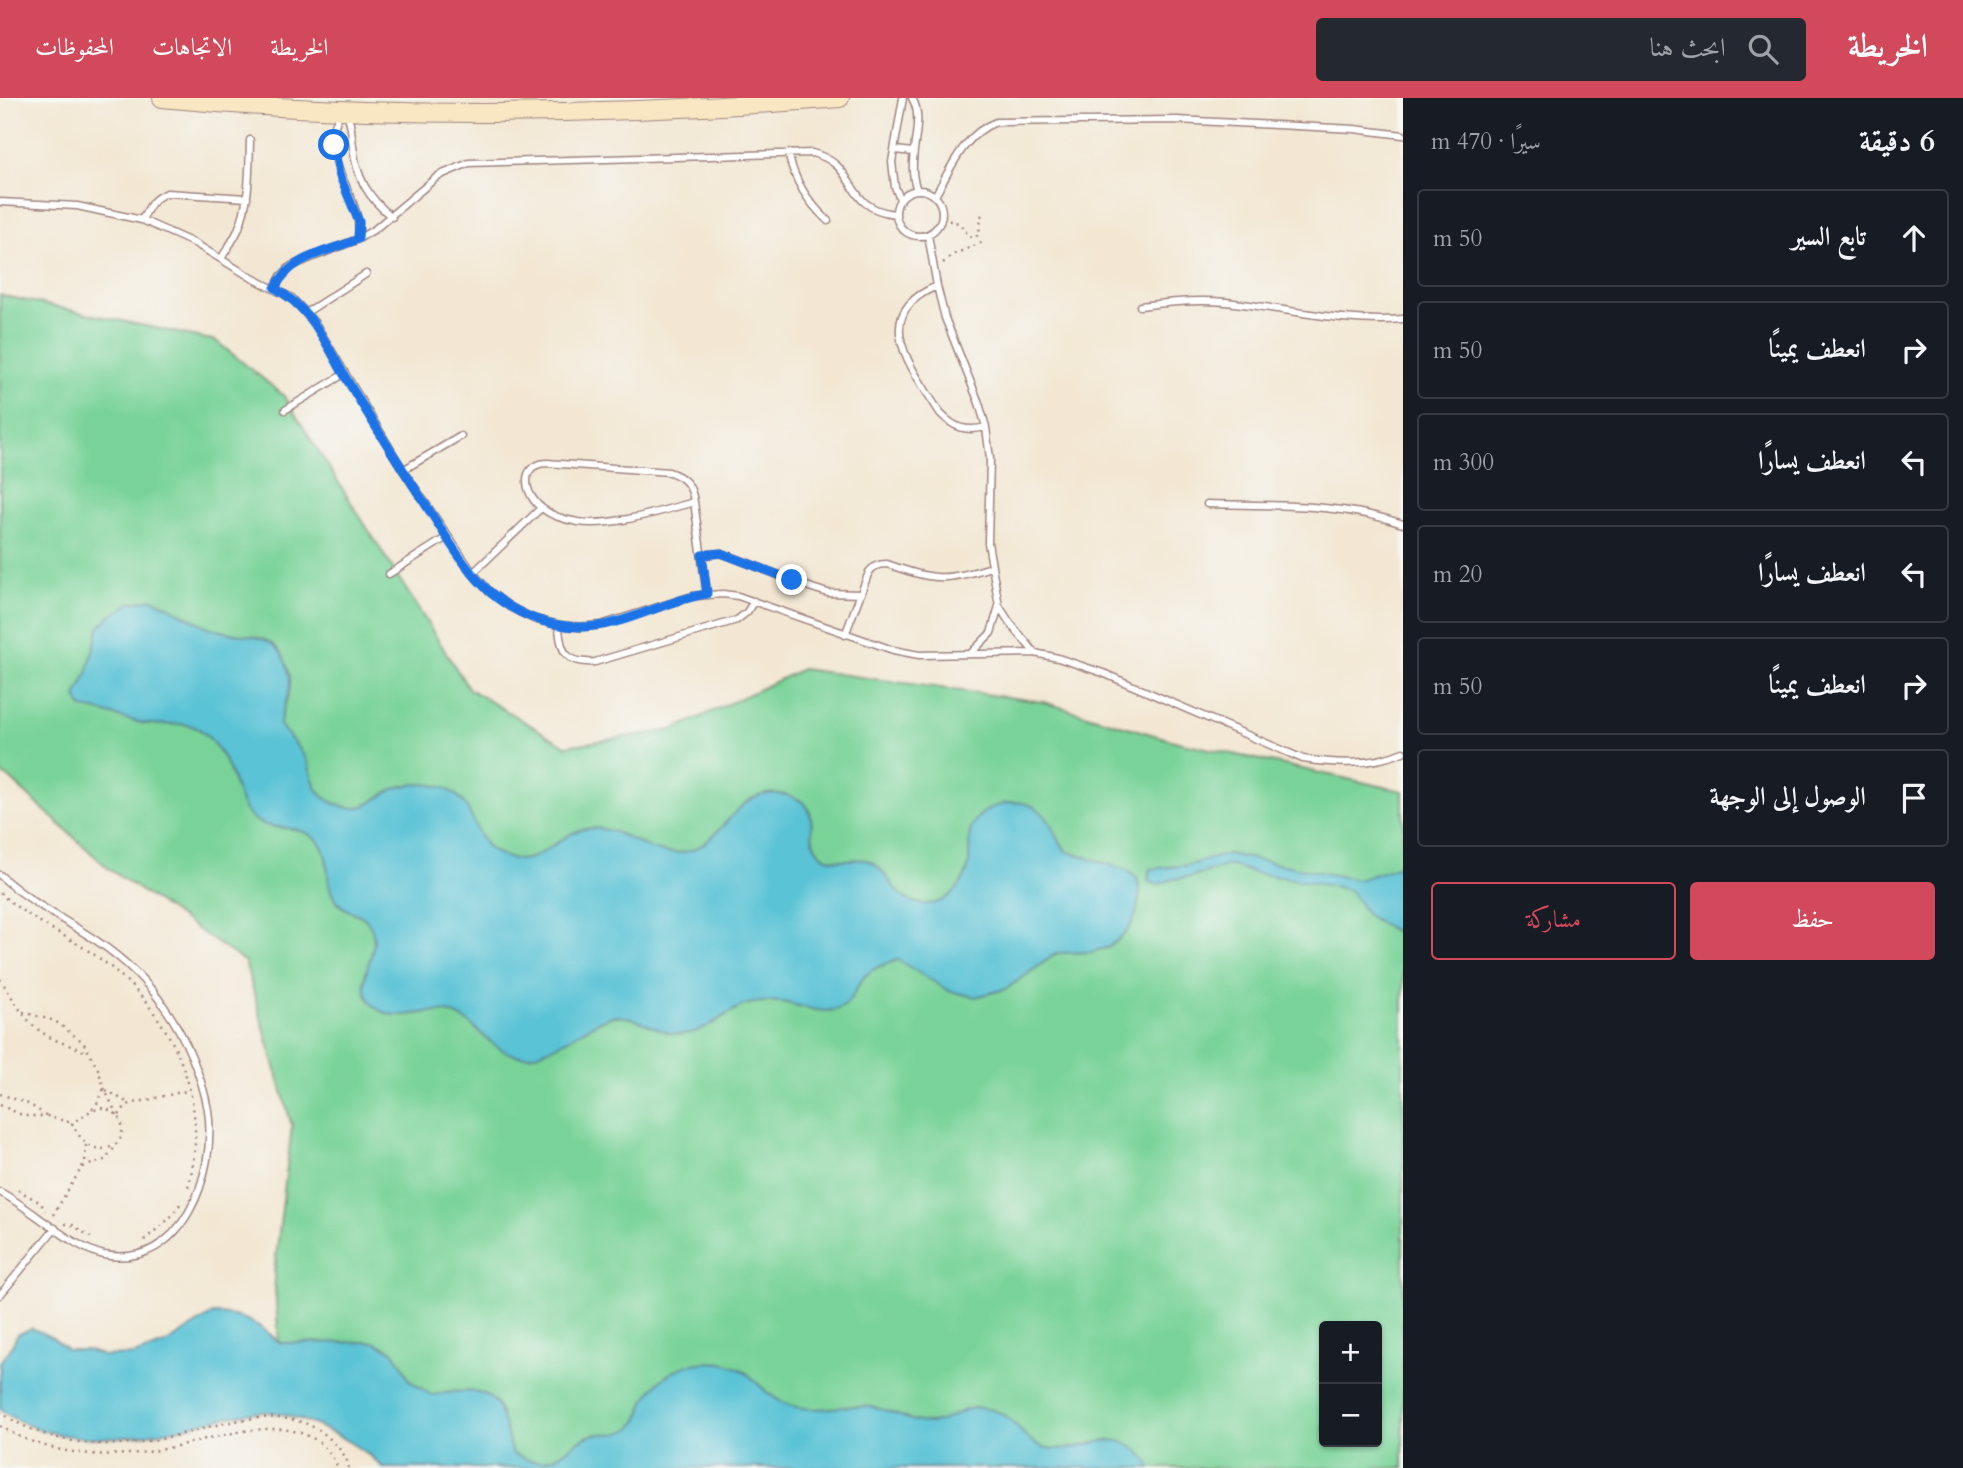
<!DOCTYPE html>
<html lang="ar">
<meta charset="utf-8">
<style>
body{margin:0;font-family:Cardo,Amiri,serif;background:#242831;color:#f1f3f6;direction:rtl}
.controls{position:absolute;right:21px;bottom:21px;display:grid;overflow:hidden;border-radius:7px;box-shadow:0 2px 5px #0004}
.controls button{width:63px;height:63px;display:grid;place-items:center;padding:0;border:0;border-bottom:2px solid #363941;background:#171b24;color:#f1f3f6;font:35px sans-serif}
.stop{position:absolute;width:21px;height:21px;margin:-16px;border:5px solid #1a73e8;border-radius:50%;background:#fff}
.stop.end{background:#1a73e8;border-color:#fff;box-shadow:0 2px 7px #0008}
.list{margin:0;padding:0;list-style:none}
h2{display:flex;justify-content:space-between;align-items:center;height:91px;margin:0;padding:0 28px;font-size:30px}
h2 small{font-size:23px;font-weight:400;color:#9ea1a6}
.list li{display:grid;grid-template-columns:46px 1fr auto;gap:21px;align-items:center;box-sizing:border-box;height:98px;margin:0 14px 14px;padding:0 14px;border:2px solid #363941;border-radius:7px}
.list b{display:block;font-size:26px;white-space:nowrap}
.list em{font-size:23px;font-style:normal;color:#9ea1a6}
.actions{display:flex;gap:14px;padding:21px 28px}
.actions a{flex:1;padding:16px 0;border:2px solid #d1495b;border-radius:7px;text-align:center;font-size:24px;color:#d1495b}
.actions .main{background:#d1495b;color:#fff}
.icon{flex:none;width:38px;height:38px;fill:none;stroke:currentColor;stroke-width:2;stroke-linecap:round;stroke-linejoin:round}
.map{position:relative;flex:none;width:1403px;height:1370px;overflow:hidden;direction:ltr}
header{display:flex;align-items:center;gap:42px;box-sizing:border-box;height:98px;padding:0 35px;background:#d1495b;color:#fff}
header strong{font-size:33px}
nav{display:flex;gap:38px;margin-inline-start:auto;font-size:24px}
.search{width:490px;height:63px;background:#242831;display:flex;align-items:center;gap:18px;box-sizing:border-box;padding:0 24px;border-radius:7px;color:#9ea1a6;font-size:26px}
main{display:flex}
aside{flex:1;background:#171b24}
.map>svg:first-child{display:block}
.green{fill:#79d399;stroke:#627962;stroke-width:2;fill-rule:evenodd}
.water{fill:#5ac3d6;stroke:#527180;stroke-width:2}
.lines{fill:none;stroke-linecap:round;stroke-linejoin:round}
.lane-casing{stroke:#9e837f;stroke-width:9}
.secondary-casing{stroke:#9e837f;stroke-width:20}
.path{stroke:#9e837f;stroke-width:2.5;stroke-dasharray:2 5;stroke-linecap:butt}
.lane{stroke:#fff;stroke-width:6}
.secondary{stroke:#f9e7c3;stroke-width:18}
.route{stroke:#1a73e8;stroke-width:9}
</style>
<header>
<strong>الخريطة</strong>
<div class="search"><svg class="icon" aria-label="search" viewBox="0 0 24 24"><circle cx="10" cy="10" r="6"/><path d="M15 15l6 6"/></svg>ابحث هنا</div>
<nav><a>الخريطة</a><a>الاتجاهات</a><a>المحفوظات</a></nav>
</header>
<main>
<aside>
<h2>6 دقيقة<small>سيرًا · 470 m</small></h2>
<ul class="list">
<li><svg class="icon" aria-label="ahead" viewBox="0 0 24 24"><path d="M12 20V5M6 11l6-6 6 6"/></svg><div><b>تابع السير</b></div><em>50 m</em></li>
<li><svg class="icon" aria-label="right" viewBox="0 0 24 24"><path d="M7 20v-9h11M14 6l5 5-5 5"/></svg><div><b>انعطف يمينًا</b></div><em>50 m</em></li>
<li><svg class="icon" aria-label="left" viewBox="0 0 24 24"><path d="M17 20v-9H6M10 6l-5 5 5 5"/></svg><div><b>انعطف يسارًا</b></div><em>300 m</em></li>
<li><svg class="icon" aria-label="left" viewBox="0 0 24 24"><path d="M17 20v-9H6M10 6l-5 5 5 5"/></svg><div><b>انعطف يسارًا</b></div><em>20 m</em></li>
<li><svg class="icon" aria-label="right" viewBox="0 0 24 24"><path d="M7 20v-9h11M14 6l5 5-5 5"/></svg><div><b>انعطف يمينًا</b></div><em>50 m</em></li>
<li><svg class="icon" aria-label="arrive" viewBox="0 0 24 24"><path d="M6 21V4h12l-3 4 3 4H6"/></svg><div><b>الوصول إلى الوجهة</b></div></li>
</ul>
<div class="actions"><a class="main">حفظ</a><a>مشاركة</a></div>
</aside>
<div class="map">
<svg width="1403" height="1370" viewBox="0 0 1403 1370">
<rect width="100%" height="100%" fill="#f6f6f2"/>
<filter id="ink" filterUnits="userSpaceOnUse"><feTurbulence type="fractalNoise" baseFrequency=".0143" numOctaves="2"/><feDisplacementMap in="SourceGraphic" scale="14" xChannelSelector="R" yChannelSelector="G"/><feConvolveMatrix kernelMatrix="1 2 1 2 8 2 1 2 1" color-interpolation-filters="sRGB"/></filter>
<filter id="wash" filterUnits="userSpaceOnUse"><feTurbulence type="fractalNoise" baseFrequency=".00686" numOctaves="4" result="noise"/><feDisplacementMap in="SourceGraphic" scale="28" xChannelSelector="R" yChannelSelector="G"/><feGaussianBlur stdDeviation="1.57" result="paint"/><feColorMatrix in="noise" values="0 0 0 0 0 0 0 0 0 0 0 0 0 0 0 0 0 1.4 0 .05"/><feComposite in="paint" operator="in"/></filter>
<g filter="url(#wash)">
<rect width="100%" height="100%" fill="#f3e7d3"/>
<!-- green -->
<path class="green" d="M 0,197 L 216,243 L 283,297 L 469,591 L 566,648 L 673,632 L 802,571 L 1043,604 L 1178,644 L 1403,693 L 1403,1370 L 420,1370 L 279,1245 L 274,1176 L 292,1028 L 245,864 L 109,771 L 9,680 L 0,675 ZM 1324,1228 L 1377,1228 L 1377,1344 L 1324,1344 Z"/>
<!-- water -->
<path class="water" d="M 153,501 C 173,509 191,522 211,530 C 244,543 278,528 289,575 C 294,595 281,608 280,627 C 287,637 296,646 303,656 C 316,675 308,692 332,704 C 365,721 373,698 399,689 C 412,685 429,685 441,689 C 479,701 469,741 496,755 C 541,779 554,731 593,730 C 626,730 647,760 684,754 C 724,747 734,690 779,696 C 829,703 801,734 819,754 C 833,770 860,755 875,766 C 894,782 895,806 927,806 C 948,806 965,786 969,766 C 970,755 968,744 970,734 C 976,708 1015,697 1036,710 C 1050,718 1057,741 1066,753 L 1127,772 L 1137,780 L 1140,795 L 1136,816 L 1127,834 L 1109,849 L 1092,854 L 1057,855 L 1006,891 L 975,899 L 949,893 L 898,862 C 886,866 874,869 865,878 C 855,888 853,906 838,911 C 820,917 798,906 780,904 C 771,903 761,904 753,905 C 731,908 711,933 685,936 C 661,939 639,916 613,918 C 608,919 603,922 598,924 C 579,934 541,960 520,958 C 489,954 474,919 447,914 C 425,910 394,927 374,908 C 348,882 385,854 370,827 C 362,812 343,817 333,798 C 323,779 334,753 313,739 C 294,724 267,736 249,717 C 236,703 235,680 225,663 C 219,653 209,636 197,630 C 182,623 165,628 150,626 C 127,624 105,612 82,610 L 76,599 L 87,576 L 99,530 L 109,519 L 131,505 Z
M 1228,756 L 1358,782 L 1403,767 L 1403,838 L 1367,817 L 1351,793 L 1337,789 L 1256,775 L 1229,767 L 1190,779 L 1173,781 L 1157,787 L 1148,783 L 1150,771 L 1189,767 Z
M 213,1216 C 243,1216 258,1225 280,1245 L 374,1244 L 393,1253 L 403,1268 L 409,1282 L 431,1297 C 450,1295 478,1287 494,1303 C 503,1313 507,1341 512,1355 C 522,1360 532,1365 543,1363 C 560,1361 573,1344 589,1338 C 606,1332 618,1342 634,1327 C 641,1321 642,1312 645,1304 C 653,1285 674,1269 694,1266 C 715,1262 737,1265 753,1281 C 763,1290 769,1298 782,1304 C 812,1318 840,1305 871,1309 C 893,1312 909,1326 932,1325 C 947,1324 961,1308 982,1310 C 1018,1313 1019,1345 1048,1350 C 1089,1357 1121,1318 1152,1370 L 383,1370 C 359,1344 295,1312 259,1314 C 233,1316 206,1324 181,1330 C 124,1343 49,1349 0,1311 L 0,1264 L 9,1253 L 18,1236 L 32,1230 L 53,1240 L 68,1252 L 86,1252 L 104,1258 L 134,1257 L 165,1246 Z"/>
</g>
<g filter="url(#ink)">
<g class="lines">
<!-- lane casing -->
<g class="lane-casing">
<path id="lane" d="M 912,0 C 927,24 904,60 917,92
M 340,16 C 314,60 366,100 358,141
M 347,16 C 352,26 351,37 353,48 C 356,79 368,100 392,119
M 895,52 L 913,54
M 788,55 C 795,84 807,103 828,123
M896 115a23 23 0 1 1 46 0a23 23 0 1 1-46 0Z
M 935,98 C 951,70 964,36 996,24 L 1177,22 L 1354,31 L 1403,37
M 900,101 L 895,89 L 892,64 L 903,0
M 0,104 L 77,108 L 142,122 L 196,146 L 252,180 L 292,200 L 315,225 L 403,372 L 473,475 L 490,494 L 510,509 L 534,521 L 559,527 L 580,529 L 601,527 L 693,498 L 723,496 L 738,498 L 893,552 L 919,557 L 1035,555 L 1058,560 L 1103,575 L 1303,661 C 1337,666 1371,668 1403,654
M 142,122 C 149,109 152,100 167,95 L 247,100
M 928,137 L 937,188 L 945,220 L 979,305 L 986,329 L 990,361 L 988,445 L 999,508 L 1010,525 L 1035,555
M 221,161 C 226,152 234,142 238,132 C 250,104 249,72 250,42
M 937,188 C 866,217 914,273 940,315 C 954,330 966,334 986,329
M 275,190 L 281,178 L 291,168 L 358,141 L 375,131 L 438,78 L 469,65 L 812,55 C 861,67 841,110 895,116
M 1140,208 C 1169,204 1198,201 1226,204 C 1284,210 1345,226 1403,221
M 307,214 L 366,176
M 285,312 L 344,276
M 403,372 L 461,338
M 694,404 C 660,413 613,429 578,424 C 566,422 552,418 543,411 C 524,398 518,366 547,365 L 669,374 C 685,379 692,388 694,404 L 707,496
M 1207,406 C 1272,408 1340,404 1403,426
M 702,457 L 721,455 L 730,458 L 812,490 L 828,495 L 861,496
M 473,475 L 541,410
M 389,476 L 447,439
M 559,527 C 560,554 566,566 595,564 L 737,522 L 747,514 L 754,503
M 845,537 L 869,474 C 874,468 878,466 887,466 C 933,482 945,484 991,469
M 971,555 L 991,535 L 999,508
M 0,777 C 29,804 64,821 97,843 C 122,860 148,884 165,910 C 185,938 202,978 208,1012 C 217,1075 183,1172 104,1157 C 72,1150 31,1110 0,1094
M 0,1197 L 55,1130"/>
</g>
<!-- secondary casing -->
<g class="secondary-casing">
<path id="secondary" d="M 162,0 C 387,22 614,18 840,0"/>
</g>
<!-- path -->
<path class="path" d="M 942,121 L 959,125 L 969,138 L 975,140 L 979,135 L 982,113
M 943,165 L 952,157 L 983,144
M 0,795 C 30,823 70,838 103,863 C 173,916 212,1002 188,1089
M 0,881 C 14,901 24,924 46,937 C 59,945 74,948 88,955
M 23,914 L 55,923 L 83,944 L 98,971 L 104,990 L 117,1017
M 106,992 L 130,1006
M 0,996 L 29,1006 L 47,1018
M 0,1007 L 24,1018 L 47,1018 L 72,1025
M 101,1010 C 120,1012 128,1028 118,1045 C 96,1059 82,1046 72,1025 L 89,1014 Z
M 92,1011 L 99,1003 L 104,990
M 119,1017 L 125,1009 L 130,1006 L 190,992
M 83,1069 L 104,1062 L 117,1047
M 18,1092 L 41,1105 L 45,1113
M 53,1117 L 85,1064 L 86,1046
M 65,1126 L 71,1126 L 95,1142
M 144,1142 L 170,1120 L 181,1105
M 0,1314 C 34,1338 76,1347 117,1346 C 135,1345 153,1343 170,1339 C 219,1327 291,1300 332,1343 C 340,1351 347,1359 349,1370
M 0,1328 C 42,1354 92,1360 140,1355 C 196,1350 307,1295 338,1370"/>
<!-- lane -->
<use href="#lane" class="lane"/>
<!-- secondary -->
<use href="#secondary" class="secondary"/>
</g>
</g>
<g class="lines" filter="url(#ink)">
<!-- route -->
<path class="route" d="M 334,47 L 339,76 L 359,124 L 358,141 C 326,155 292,157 275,190 C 312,212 323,240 343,275 C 371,323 401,369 431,415 C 448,442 467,474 491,495 C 516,516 547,528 579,529 C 624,530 663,502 707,496 L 702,457 L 721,455 L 792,482"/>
</g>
</svg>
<div class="controls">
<button>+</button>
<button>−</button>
</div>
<div class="stop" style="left:334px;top:47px"></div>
<div class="stop end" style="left:792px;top:482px"></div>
</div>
</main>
